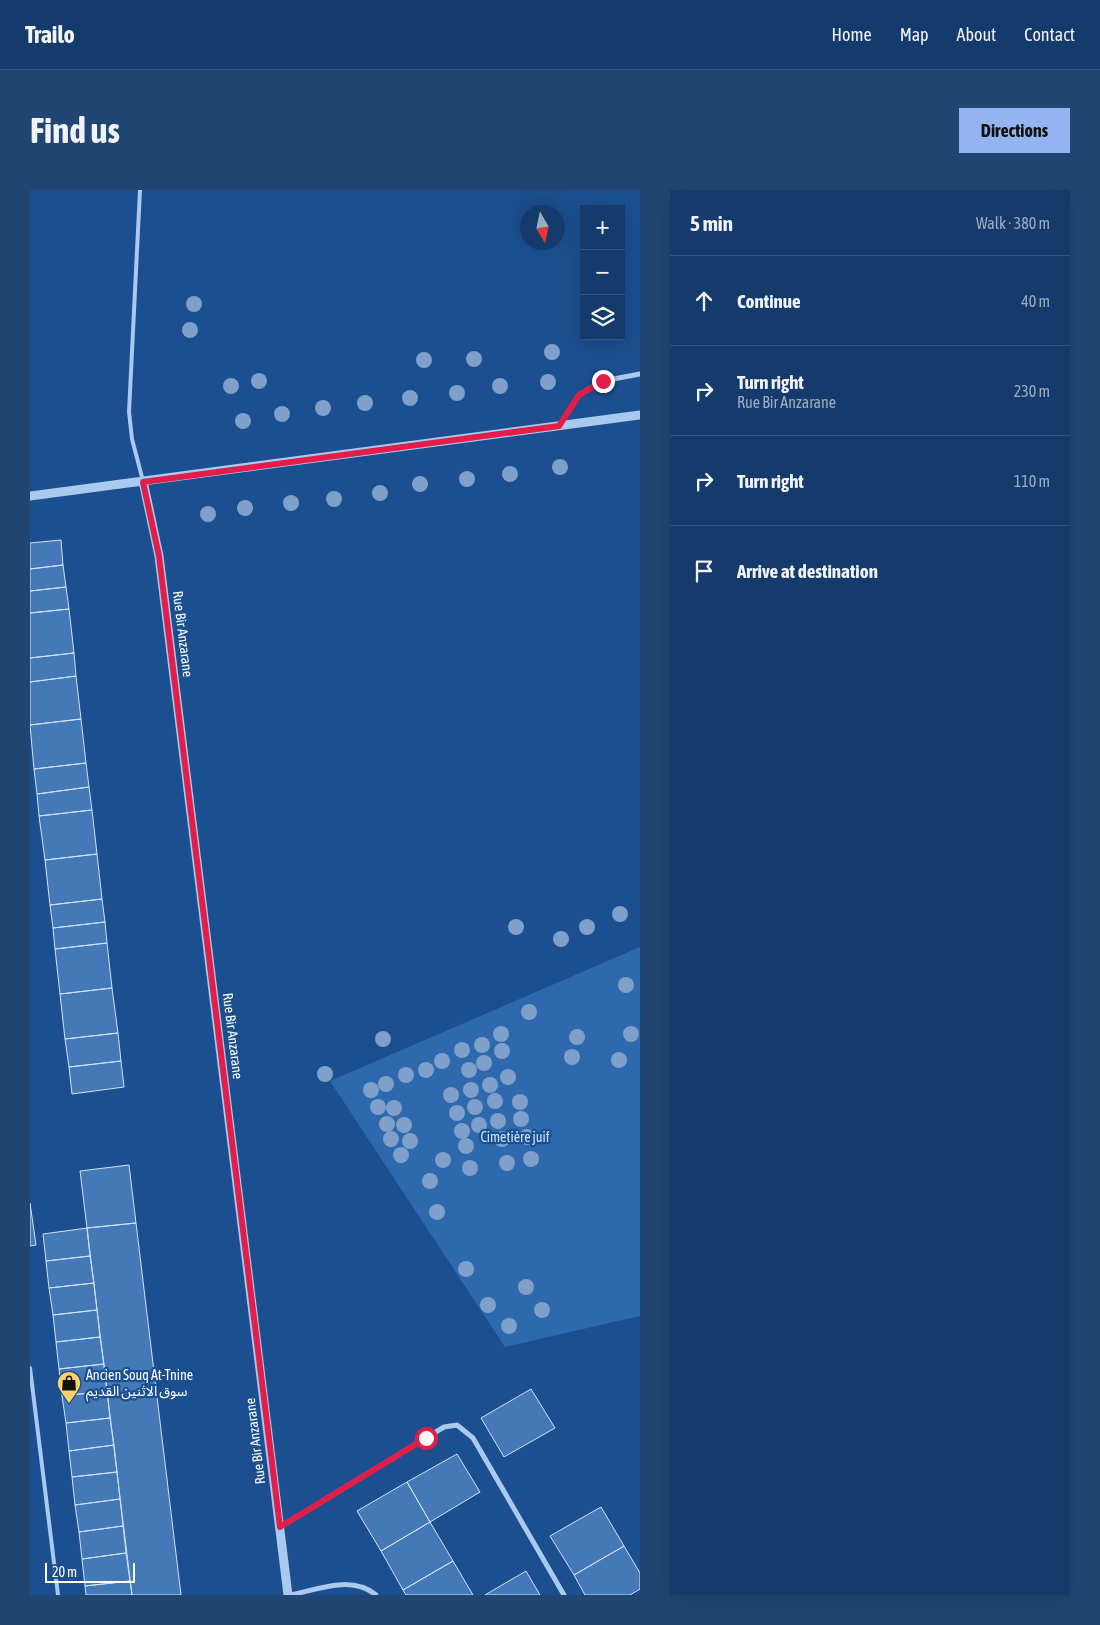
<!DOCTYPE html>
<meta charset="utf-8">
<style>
body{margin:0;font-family:"Asap Condensed","Noto Sans Arabic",sans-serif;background:#214673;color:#f1f3f6}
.controls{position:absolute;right:15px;top:15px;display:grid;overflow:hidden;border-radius:0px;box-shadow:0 5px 20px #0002}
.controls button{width:45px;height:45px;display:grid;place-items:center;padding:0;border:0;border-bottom:1px solid #33557e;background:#143b6b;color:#f1f3f6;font:25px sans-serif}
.compass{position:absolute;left:490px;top:15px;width:45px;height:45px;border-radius:50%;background:#143b6b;box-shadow:0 5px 20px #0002;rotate:171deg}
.scale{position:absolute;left:15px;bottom:12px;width:90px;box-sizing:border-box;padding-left:5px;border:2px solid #fff;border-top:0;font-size:14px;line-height:18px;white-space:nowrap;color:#fff;-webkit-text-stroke:4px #1b4f8f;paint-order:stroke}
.stop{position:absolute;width:15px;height:15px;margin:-11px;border:4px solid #e11d48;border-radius:50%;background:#fff}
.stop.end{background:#e11d48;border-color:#fff;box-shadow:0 1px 5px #0008}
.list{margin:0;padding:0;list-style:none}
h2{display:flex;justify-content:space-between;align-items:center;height:65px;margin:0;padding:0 20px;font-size:21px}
h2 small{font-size:16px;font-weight:400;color:#9dadc1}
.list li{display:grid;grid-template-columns:32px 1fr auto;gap:15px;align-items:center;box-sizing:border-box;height:90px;padding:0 20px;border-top:1px solid #33557e}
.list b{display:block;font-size:19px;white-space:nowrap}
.list p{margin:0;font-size:16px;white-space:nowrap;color:#9dadc1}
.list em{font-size:16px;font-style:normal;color:#9dadc1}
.icon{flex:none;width:28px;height:28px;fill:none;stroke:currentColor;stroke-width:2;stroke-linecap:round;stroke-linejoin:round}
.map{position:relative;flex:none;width:610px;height:1405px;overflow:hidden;border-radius:0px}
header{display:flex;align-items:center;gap:30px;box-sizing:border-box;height:70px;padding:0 25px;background:#143b6b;border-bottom:1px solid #33557e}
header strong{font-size:24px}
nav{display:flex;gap:28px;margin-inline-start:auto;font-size:18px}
.intro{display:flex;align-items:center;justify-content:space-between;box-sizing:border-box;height:120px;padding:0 30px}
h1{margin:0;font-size:35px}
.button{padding:12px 22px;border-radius:0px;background:#95b2f1;color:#111;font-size:18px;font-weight:700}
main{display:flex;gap:30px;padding:0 30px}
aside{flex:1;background:#143b6b;border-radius:0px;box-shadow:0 5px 20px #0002}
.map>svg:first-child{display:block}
.green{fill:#2e69ad}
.building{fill:#4478b7;stroke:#cfe3fa}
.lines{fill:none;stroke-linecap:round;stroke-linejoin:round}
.service{stroke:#a9c9ee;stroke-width:4}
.minor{stroke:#a9c9ee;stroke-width:5}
.tertiary{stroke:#a9c9ee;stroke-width:9}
.tree{fill:#7ea0ca}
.route{stroke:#e11d48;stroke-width:6}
.labels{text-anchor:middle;stroke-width:4.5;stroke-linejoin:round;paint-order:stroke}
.street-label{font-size:14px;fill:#fff;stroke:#1b4f8f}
.park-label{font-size:14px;fill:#cfe3fa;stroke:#1b4f8f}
.poi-label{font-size:14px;fill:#fff;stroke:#1b4f8f;text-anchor:start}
</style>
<header>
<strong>Trailo</strong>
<nav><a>Home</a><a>Map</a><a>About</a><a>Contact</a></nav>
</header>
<div class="intro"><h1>Find us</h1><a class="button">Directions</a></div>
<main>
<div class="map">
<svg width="610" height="1405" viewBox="0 0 610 1405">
<rect width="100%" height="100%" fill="#1b4f8f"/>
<!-- green -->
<path class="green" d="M 610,757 L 610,1126 L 475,1157 L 300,891 Z"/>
<!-- building -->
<path class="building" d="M 31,350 L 33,375 L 0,379 L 0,353 Z
M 33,375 L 36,397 L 0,401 L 0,379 Z
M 36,397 L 39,419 L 0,423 L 0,401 Z
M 39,419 L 44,463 L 0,468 L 0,423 Z
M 44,463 L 46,486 L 0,492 L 0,468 Z
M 46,486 L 51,529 L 0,535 L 0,492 Z
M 51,529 L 56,573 L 4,579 L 0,535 Z
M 56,573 L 59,597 L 7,604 L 4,579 Z
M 59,597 L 62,620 L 9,626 L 7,604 Z
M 62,620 L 67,664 L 15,670 L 9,626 Z
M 67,664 L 72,709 L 20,715 L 15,670 Z
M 72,709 L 75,732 L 23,738 L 20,715 Z
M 75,732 L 77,753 L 25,759 L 23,738 Z
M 77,753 L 82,798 L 30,804 L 25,759 Z
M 82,798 L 88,843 L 35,849 L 30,804 Z
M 88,843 L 91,871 L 39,877 L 35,849 Z
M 91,871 L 94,897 L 42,904 L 39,877 Z
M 99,975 L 106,1033 L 57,1038 L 50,981 Z
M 0,1013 L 6,1055 L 0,1056 Z
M 106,1033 L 151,1405 L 102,1405 L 77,1201 L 57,1038 Z
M 57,1038 L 60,1066 L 16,1071 L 13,1044 Z
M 60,1066 L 64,1093 L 19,1098 L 16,1071 Z
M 64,1093 L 67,1120 L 23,1125 L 19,1098 Z
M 67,1120 L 70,1147 L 26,1152 L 23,1125 Z
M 70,1147 L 74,1174 L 29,1179 L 26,1152 Z
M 74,1174 L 77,1201 L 32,1206 L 29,1179 Z
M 501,1199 L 525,1238 L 474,1267 L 451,1228 Z
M 77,1201 L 80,1228 L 36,1233 L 32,1206 Z
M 80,1228 L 84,1255 L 39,1261 L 36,1233 Z
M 84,1255 L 87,1282 L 42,1287 L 39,1261 Z
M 427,1264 L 450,1302 L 400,1332 L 377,1292 Z
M 87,1282 L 90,1309 L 45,1315 L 42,1287 Z
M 377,1292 L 400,1332 L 351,1361 L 327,1321 Z
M 90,1309 L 93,1336 L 49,1342 L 45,1315 Z
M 571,1317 L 594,1356 L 544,1385 L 520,1346 Z
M 400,1332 L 423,1371 L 373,1400 L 351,1361 Z
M 93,1336 L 96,1363 L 52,1369 L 49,1342 Z
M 594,1356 L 610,1383 L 610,1399 L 600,1405 L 555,1405 L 544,1385 Z
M 96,1363 L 100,1391 L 55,1396 L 52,1369 Z
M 423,1371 L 443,1405 L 376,1405 L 373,1400 Z
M 496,1381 L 510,1405 L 455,1405 Z
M 100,1391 L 102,1405 L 56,1405 L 55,1396 Z"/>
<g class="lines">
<!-- service -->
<path class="service" d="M 110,0 L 99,222 L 102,249 L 113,291
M 0,1178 L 28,1405"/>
<!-- minor -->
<path class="minor" d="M 529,236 L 549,205 L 573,191 L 610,184
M 250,1337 L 414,1237 L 427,1235 L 443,1248 L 534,1405
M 261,1405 C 288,1399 322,1385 346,1405"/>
<!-- tertiary -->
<path class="tertiary" d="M 113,291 L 129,366 L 258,1405
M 0,306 L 610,225"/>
</g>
<!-- trees -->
<g class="tree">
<circle cx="164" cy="114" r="8"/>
<circle cx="160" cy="140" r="8"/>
<circle cx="522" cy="162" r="8"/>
<circle cx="444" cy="169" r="8"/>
<circle cx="394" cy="170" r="8"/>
<circle cx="229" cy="191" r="8"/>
<circle cx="518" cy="192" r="8"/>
<circle cx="201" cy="196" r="8"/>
<circle cx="470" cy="196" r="8"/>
<circle cx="427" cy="203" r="8"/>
<circle cx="380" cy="208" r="8"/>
<circle cx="335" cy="213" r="8"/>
<circle cx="293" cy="218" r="8"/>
<circle cx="252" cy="224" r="8"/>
<circle cx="213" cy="231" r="8"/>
<circle cx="530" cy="277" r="8"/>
<circle cx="480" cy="284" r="8"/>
<circle cx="437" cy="289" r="8"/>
<circle cx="390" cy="294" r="8"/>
<circle cx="350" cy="303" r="8"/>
<circle cx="304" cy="309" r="8"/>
<circle cx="261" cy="313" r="8"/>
<circle cx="215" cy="318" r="8"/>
<circle cx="178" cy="324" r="8"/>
<circle cx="590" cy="724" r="8"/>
<circle cx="486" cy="737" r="8"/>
<circle cx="557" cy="737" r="8"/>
<circle cx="531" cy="749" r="8"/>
<circle cx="596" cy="795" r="8"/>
<circle cx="499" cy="822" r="8"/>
<circle cx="471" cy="844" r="8"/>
<circle cx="601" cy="844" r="8"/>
<circle cx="547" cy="847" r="8"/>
<circle cx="353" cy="849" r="8"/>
<circle cx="452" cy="855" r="8"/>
<circle cx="432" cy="860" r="8"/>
<circle cx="472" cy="861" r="8"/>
<circle cx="542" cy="867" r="8"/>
<circle cx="589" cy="870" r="8"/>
<circle cx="412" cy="871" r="8"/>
<circle cx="454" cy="873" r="8"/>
<circle cx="396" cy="880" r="8"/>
<circle cx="439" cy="880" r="8"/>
<circle cx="295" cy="884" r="8"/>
<circle cx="376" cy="885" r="8"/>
<circle cx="478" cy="887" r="8"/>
<circle cx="356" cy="894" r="8"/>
<circle cx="460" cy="895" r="8"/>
<circle cx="341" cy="900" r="8"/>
<circle cx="441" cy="900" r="8"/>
<circle cx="421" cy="905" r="8"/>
<circle cx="465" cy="911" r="8"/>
<circle cx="490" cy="912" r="8"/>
<circle cx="348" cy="917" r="8"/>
<circle cx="445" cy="917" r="8"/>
<circle cx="364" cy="918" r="8"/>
<circle cx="427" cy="923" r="8"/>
<circle cx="491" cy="929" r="8"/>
<circle cx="468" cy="931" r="8"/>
<circle cx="357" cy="934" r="8"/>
<circle cx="374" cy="935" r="8"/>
<circle cx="449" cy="935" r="8"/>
<circle cx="432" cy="941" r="8"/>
<circle cx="497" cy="947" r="8"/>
<circle cx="361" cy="949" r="8"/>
<circle cx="472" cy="949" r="8"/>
<circle cx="380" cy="951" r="8"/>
<circle cx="436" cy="956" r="8"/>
<circle cx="371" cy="965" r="8"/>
<circle cx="501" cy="969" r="8"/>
<circle cx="413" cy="970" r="8"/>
<circle cx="477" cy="973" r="8"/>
<circle cx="440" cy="978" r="8"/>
<circle cx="400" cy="991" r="8"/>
<circle cx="407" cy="1022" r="8"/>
<circle cx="436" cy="1079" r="8"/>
<circle cx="496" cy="1097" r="8"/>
<circle cx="458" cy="1115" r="8"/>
<circle cx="512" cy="1120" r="8"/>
<circle cx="479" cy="1136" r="8"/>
</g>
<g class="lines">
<!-- route -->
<path class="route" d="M 396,1248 L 250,1337 L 129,366 L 113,292 L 529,236 L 549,205 L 573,191"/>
</g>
<!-- icons -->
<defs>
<g id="shop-pin" transform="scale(1.25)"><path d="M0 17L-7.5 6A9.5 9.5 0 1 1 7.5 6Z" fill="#ffd166" stroke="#1b4f8f"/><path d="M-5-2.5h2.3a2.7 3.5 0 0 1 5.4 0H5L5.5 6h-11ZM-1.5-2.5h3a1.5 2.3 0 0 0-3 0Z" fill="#111"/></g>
</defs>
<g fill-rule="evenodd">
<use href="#shop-pin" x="39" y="1193"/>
</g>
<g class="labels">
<!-- street labels -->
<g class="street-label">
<text transform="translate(153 444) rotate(83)" y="5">Rue Bir Anzarane</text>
<text transform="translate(203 846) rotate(83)" y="5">Rue Bir Anzarane</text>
<text transform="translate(225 1251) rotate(-97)" y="5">Rue Bir Anzarane</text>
</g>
<!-- park labels -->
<g class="park-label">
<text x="485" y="952">Cimetière juif</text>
</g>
<!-- poi labels -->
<g class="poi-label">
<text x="56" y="1190">Ancien Souq At-Tnine<tspan x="56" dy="16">سوق الاثنين القديم</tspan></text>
</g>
</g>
</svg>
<div class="controls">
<button>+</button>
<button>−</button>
<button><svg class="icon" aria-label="layers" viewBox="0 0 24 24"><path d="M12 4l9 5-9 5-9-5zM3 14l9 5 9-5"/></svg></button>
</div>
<svg class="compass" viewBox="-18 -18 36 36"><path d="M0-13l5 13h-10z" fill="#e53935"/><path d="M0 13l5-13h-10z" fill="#9dadc1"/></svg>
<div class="scale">20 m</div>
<div class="stop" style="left:396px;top:1248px"></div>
<div class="stop end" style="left:573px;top:191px"></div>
</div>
<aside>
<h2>5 min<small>Walk · 380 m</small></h2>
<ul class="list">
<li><svg class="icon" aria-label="ahead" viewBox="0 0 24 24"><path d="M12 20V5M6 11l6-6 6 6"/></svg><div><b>Continue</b></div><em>40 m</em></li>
<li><svg class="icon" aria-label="right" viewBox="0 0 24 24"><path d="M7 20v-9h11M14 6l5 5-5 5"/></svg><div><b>Turn right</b><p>Rue Bir Anzarane</p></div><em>230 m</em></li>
<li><svg class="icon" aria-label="right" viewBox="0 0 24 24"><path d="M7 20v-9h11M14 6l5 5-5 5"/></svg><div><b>Turn right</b></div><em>110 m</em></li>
<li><svg class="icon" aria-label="arrive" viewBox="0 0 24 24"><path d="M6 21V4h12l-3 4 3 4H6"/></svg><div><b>Arrive at destination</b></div></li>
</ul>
</aside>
</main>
